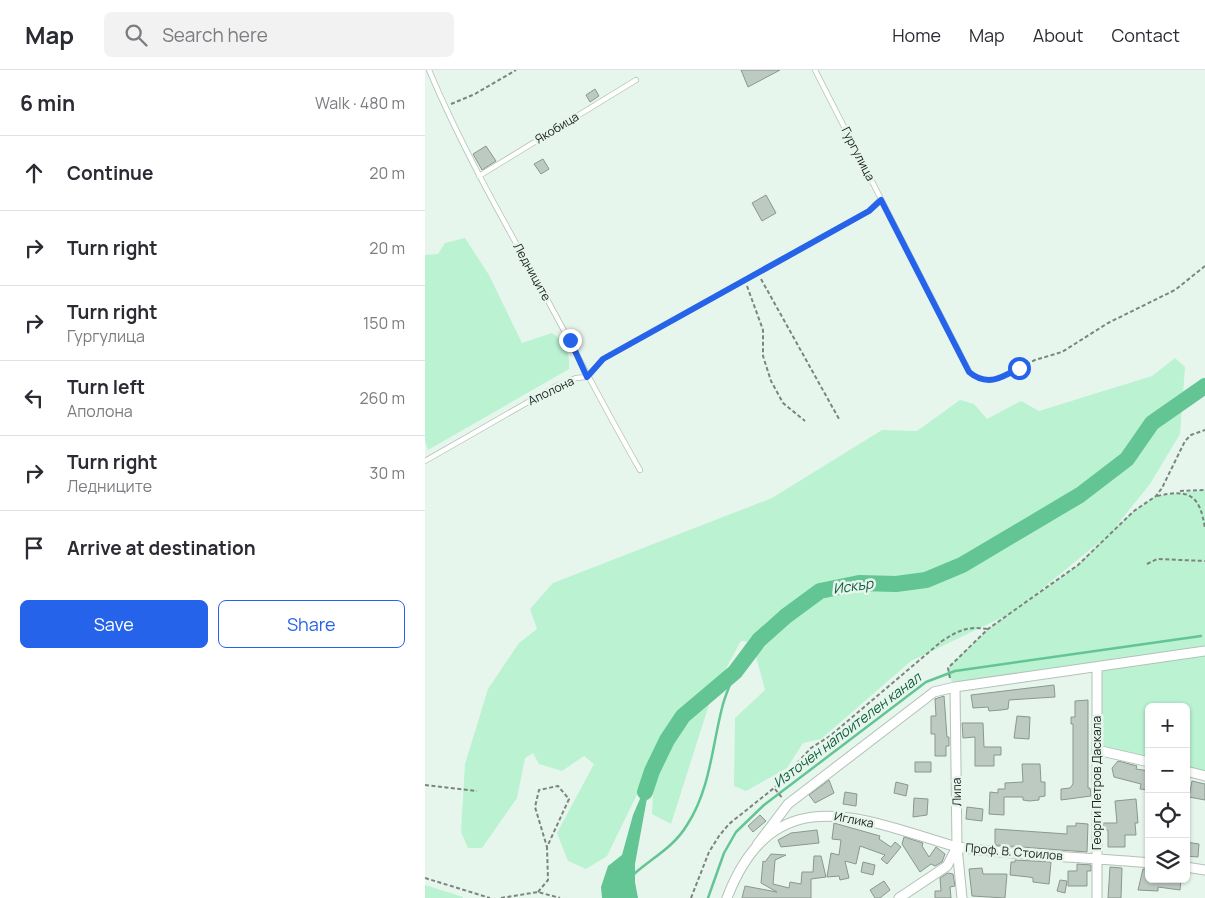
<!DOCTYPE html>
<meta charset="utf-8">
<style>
body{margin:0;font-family:Manrope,sans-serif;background:#f2f2f3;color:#2b2b33}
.controls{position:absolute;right:15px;bottom:15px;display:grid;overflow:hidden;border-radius:8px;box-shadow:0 1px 4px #0004}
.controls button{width:45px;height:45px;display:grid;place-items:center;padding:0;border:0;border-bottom:1px solid #e1e1e2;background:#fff;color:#2b2b33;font:25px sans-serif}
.stop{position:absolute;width:15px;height:15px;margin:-11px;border:4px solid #2563eb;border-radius:50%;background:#fff}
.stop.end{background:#2563eb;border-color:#fff;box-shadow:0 1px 5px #0008}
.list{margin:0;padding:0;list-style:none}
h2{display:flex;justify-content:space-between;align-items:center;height:65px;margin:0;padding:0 20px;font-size:21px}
h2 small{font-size:16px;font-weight:400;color:#7c7c81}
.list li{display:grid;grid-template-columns:32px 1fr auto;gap:15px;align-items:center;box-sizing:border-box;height:75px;padding:0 20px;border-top:1px solid #e1e1e2}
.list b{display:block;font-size:19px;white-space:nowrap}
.list p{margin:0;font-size:16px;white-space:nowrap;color:#7c7c81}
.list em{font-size:16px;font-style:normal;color:#7c7c81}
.actions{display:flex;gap:10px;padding:15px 20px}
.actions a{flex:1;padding:11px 0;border:1px solid #2563eb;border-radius:8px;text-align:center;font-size:18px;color:#2563eb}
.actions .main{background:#2563eb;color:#fff}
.icon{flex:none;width:28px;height:28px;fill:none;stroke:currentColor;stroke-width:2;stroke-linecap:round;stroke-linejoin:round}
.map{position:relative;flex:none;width:780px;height:828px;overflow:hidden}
header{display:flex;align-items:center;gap:30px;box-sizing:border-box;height:70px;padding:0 25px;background:#fff;border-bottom:1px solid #e1e1e2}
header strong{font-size:24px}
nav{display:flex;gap:28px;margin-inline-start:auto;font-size:18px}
.search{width:350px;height:45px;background:#f2f2f3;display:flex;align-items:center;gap:12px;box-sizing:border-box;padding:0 18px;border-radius:8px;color:#7c7c81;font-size:19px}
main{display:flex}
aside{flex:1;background:#fff}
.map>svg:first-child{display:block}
.green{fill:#baf2d2;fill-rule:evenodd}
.water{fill:#62c593}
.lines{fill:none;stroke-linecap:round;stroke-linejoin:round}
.stream{stroke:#62c593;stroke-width:2.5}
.river{stroke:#62c593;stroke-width:16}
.building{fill:#bccac1;stroke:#8a978f}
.service-casing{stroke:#b3c1b8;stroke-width:6}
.minor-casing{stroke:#b3c1b8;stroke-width:11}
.path{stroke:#7b847f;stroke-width:2;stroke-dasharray:4 2.5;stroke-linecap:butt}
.service{stroke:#fff;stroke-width:4.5}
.minor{stroke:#fff;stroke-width:9}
.route{stroke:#2563eb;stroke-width:6}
.labels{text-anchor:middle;stroke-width:5;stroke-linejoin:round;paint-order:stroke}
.street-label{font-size:12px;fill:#191e1b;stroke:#e7f6ed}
.water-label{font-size:14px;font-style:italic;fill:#115d3d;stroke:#e7f6ed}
</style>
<header>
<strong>Map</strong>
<div class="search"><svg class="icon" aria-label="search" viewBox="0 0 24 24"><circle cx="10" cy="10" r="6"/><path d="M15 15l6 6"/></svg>Search here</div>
<nav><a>Home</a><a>Map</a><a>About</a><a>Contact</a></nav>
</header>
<main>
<aside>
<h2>6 min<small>Walk · 480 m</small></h2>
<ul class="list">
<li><svg class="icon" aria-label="ahead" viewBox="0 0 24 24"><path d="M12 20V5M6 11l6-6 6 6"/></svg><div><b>Continue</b></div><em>20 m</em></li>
<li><svg class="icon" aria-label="right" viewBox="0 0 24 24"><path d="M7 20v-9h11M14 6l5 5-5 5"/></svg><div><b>Turn right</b></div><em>20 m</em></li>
<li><svg class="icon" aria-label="right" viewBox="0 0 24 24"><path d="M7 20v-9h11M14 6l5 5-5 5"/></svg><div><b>Turn right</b><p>Гургулица</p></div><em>150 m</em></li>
<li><svg class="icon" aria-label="left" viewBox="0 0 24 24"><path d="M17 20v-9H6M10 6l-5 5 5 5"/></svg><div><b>Turn left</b><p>Аполона</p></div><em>260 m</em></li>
<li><svg class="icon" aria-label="right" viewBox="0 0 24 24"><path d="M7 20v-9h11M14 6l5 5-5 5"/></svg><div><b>Turn right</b><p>Ледниците</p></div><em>30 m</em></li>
<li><svg class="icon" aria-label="arrive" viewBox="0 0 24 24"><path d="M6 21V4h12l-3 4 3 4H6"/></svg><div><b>Arrive at destination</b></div></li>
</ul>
<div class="actions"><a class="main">Save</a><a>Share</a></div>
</aside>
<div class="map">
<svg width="780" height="828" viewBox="0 0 780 828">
<rect width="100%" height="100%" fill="#e7f6ed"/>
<!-- green -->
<path class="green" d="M 40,168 L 64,205 L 97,273 L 127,263 C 141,272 145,283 144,299 L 3,380 L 0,371 L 0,185 L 13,184 L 20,173 Z
M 750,288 L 760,297 L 755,364 L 725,414 L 688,460 L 709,441 L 731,426 L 780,420 L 780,706 L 761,701 L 761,637 L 724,637 L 724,692 L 672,680 L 671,597 L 530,617 L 526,610 L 523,598 L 563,559 L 584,544 L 486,591 L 396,669 L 378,673 L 362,698 L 321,721 L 309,716 L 310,648 L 340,620 L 327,572 L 316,571 L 288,622 L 246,754 L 227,744 L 229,706 L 222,704 L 182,786 L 161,799 L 143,791 L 132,763 L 169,694 L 159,686 L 137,701 L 114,694 L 108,683 L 100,688 L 92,728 L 57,778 L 43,778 L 36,762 L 40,694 L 63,619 L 94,573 L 112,559 L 105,539 L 128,513 L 347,428 L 457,360 L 492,361 L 535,330 L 549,334 L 562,349 L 596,331 L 614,341 L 727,306 ZM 678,469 L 653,495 L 596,536 Z
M 0,815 L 38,827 L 38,828 L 0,828 Z"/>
<!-- water -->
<path class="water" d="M 227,701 L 210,794 L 210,812 L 213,828 L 177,828 L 176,817 L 183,796 L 197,785 L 208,745 Z"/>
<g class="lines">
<!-- stream -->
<path class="stream" d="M 209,804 C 227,788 249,777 262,755 C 285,720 287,677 297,638 C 300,625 306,613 310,602
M 283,828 L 299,783 L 311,762 L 339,735 L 501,612 L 530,601 L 776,566"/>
<!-- river -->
<path class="river" d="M 220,722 L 227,701 L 242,670 L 258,646 L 310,602 L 334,570 L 361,546 L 395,521 L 434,513 L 471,514 L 501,510 L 537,495 L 655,425 L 702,389 L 727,353 L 780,316"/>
</g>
<!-- building -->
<path class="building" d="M 316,0 L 355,0 L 323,17 Z
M 170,19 L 174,26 L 165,32 L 161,25 Z
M 61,76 L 71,91 L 57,100 L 48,84 Z
M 118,89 L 124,99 L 116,104 L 109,94 Z
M 341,125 L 351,143 L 337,151 L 327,133 Z
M 629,615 L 630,627 L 584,630 L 583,639 L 576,640 L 564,641 L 563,637 L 548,638 L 546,625 Z
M 519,626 L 522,667 L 524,667 L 524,676 L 521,676 L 521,686 L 510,686 L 510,664 L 506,664 L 506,646 L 511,646 L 510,629 Z
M 663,630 L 663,718 L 665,718 L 666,726 L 636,730 L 636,719 L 645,718 L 648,714 L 648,654 L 646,654 L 646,647 L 650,647 L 650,631 Z
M 592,646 L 605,647 L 604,669 L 589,668 Z
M 537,653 L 558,653 L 559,677 L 576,677 L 576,685 L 569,685 L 569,696 L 550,696 L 550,667 L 538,668 Z
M 693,691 L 712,696 L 711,699 L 724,701 L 724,720 L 715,719 L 716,714 L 689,707 L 687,698 Z
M 490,692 L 506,692 L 506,702 L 490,702 Z
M 597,694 L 615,694 L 616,712 L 620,712 L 620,726 L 614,727 L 614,730 L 604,731 L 598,730 L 598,727 L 579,727 L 579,745 L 564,744 L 565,722 L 573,723 L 573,719 L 580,719 L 580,713 L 598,712 Z
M 404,710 L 409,723 L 390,733 L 384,725 Z
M 767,711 L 780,714 L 780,730 L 764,727 Z
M 471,712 L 483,715 L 481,726 L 469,723 Z
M 420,722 L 432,724 L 431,736 L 418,734 Z
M 489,728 L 503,729 L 502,745 L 488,747 Z
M 711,729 L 713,753 L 710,753 L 711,765 L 700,765 L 700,777 L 683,777 L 683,760 L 678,760 L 678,753 L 692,753 L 690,731 Z
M 542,737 L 558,739 L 557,751 L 541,749 Z
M 335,745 L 341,751 L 328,762 L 323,756 Z
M 409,753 L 455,766 L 454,769 L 466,777 L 470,772 L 476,777 L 462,794 L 456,789 L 460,785 L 435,776 L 431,794 L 420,791 L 424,808 L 415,810 L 414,806 L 402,807 L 406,783 L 414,785 L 416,770 L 407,769 Z
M 651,753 L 663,754 L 662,782 L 570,775 L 570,759 L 642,764 L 642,756 L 651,756 Z
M 392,760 L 394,773 L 356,777 L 353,770 L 366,763 Z
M 479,767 L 498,773 L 497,776 L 504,787 L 511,777 L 520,784 L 517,792 L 510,796 L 506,794 L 495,802 L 477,774 Z
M 761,772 L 774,774 L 773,787 L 761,786 Z
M 346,784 L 361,785 L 350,790 L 348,814 L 364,818 L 365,812 L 376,814 L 377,802 L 388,802 L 389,786 L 396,786 L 401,807 L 386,809 L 386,828 L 317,828 L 320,816 L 352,822 L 336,813 L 338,791 L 340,792 Z
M 590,790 L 626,792 L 624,814 L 608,812 L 608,808 L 604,807 L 585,805 L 586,792 L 590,792 Z
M 438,792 L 450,795 L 448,805 L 436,802 Z
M 652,794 L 666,795 L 666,801 L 662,801 L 662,816 L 643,816 L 643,801 L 652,801 Z
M 685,797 L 697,798 L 696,828 L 683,828 Z
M 557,798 L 558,804 L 582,804 L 580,828 L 547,826 L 544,799 Z
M 718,799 L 724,799 L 724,809 L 756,809 L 755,820 L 733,817 L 733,821 L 713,820 Z
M 523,803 L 528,804 L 530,816 L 525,817 L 526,828 L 510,828 L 510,821 L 516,821 L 515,808 Z
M 635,810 L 642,811 L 640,823 L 632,821 Z
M 459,811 L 465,820 L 455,828 L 450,828 L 445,820 Z"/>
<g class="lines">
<!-- service casing -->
<g class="service-casing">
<path id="service" d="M 4,0 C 36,76 77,148 117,220 C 150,280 181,341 215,400
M 390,0 L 544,301
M 54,106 L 211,10
M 0,391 L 131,316 L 151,308 L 162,307 L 178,289 L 444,141 L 455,130"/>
</g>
<!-- minor casing -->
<g class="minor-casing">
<path id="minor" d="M 672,597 L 672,828
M 530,617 L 532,777 L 537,828
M 672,680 L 724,692
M 761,701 L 780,706
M 332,775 L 363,734 L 509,622 L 530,617 L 780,581
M 761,797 L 780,800
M 302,828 C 349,706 437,749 532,777
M 474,828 L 522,796 L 532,777 C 596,786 660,787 724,793"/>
</g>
<!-- path -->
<path class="path" d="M 26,34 L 50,24 L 91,0
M 336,209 L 414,349
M 322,216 L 338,260 L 338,286 L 346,311 L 358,333 L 380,351
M 547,305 L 570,310 L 610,290 L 637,282 L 683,253 L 750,220 L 780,196
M 755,421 L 780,420
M 732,426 C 764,419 775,424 780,459
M 722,494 L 732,489 L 780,491
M 525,608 L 523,598 L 563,559 L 653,495 L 709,441 L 731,426 L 737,418 L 760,371 L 766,365 L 780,360
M 0,715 L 52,721
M 350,719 L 358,729
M 0,808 L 65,828
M 113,822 L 123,810 L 122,777 L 144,729 L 133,716 L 114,720 L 110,737 L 122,777
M 76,828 L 113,822 L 135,828
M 266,828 L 284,782 L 294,766 L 304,754 L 349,718 L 386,678 L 405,666 L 517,571 C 534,560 543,556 563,559"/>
<!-- service -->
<use href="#service" class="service"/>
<!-- minor -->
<use href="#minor" class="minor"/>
</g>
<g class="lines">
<!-- route -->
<path class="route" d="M 145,270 L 162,307 L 178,289 L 444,141 L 456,130 L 544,302 C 562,317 577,308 594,298"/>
</g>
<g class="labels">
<!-- street labels -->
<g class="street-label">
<text transform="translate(132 58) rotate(-31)" y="4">Якобица</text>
<text transform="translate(433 84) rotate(63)" y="4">Гургулица</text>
<text transform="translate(107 202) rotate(61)" y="4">Ледниците</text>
<text transform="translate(126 321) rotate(-26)" y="4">Аполона</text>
<text transform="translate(672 713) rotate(-90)" y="4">Георги Петров Даскала</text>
<text transform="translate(532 722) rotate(-91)" y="4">Липа</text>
<text transform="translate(429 750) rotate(11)" y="4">Иглика</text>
<text transform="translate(589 782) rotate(5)" y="4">Проф. В. Стоилов</text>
</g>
<!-- water labels -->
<g class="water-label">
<text transform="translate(428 516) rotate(-8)" y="5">Искър</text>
<text transform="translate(422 660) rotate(-37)" y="5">Източен напоителен канал</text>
</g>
</g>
</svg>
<div class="controls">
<button>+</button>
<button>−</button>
<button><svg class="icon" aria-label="locate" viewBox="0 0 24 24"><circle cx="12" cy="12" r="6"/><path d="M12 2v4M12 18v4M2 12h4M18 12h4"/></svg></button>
<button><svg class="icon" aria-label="layers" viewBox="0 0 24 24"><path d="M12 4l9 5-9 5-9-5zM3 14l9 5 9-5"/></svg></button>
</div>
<div class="stop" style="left:594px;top:298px"></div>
<div class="stop end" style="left:145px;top:270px"></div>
</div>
</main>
